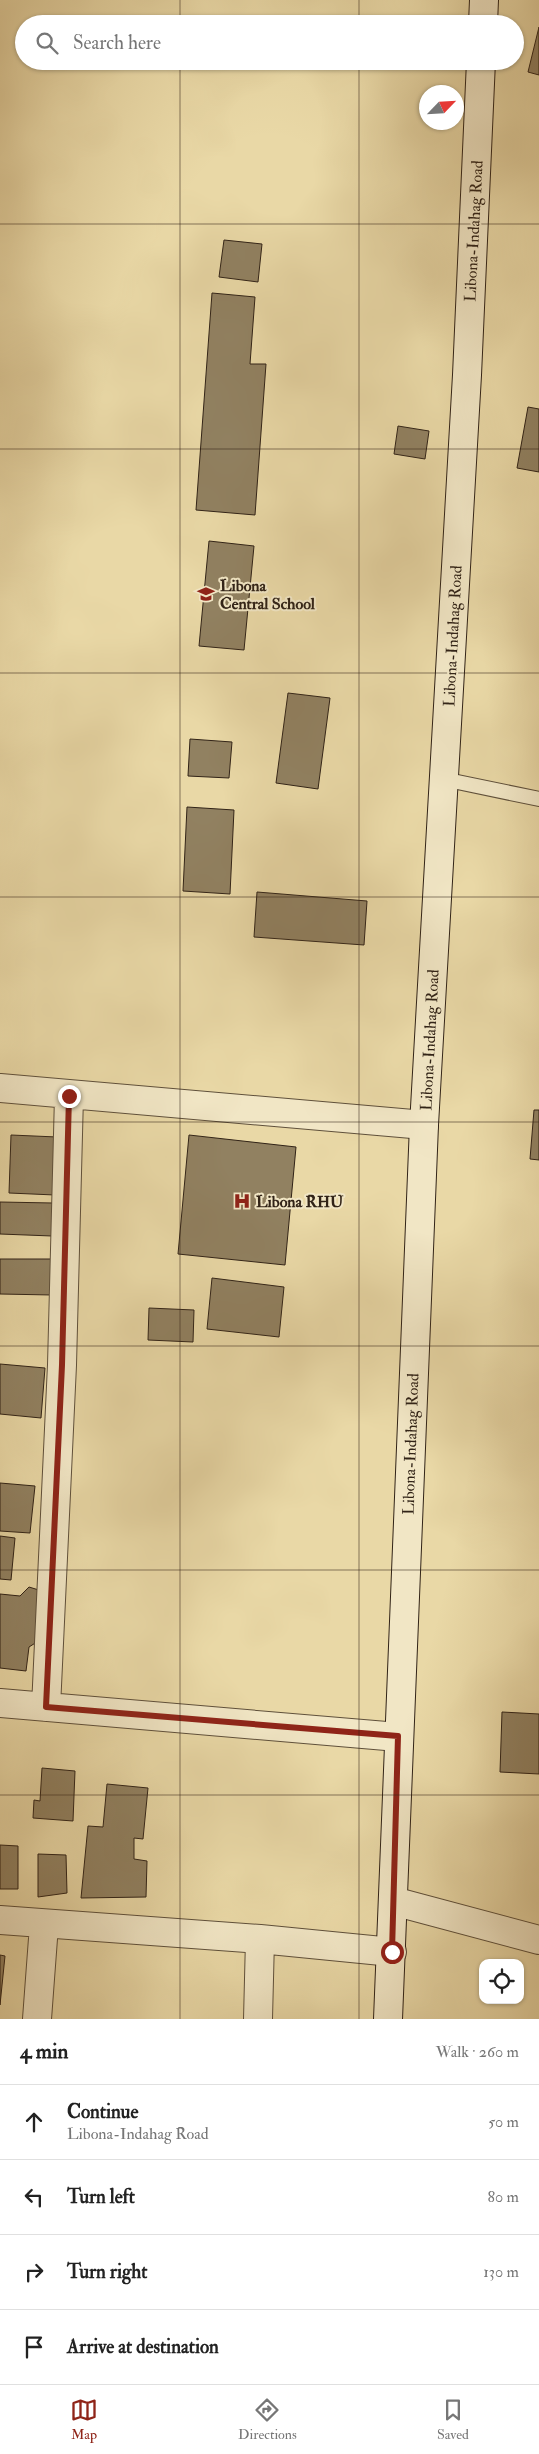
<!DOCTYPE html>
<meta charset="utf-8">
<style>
body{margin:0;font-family:"IM FELL Double Pica",serif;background:#f2f2f2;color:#222}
.controls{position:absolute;right:15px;bottom:15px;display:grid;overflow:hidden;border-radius:10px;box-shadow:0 1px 4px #0004}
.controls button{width:45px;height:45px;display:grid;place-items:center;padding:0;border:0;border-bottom:1px solid #e0e0e0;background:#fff;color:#222;font:25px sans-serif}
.compass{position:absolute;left:419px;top:85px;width:45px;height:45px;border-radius:50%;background:#fff;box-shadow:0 1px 4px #0004;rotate:65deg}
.stop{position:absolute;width:15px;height:15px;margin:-11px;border:4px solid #8f2418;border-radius:50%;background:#fff}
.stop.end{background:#8f2418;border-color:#fff;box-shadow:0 1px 5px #0008}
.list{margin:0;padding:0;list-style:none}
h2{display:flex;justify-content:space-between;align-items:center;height:65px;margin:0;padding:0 20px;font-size:21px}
h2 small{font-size:16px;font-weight:400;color:#767676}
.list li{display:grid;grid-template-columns:32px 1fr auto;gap:15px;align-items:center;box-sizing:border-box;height:75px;padding:0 20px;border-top:1px solid #e0e0e0}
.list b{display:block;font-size:19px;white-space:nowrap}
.list p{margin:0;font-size:16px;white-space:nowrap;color:#767676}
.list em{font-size:16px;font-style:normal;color:#767676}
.icon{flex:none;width:28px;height:28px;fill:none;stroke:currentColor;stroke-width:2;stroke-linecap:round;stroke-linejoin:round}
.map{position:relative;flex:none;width:539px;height:2019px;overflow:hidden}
.search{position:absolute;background:#fff;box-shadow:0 1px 4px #0004;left:15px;right:15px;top:15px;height:55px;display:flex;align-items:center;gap:12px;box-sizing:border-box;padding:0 18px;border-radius:28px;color:#767676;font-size:19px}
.sheet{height:365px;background:#fff}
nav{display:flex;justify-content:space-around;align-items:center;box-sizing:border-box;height:70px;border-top:1px solid #e0e0e0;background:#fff;font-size:14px;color:#767676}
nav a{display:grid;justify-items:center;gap:2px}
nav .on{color:#8f2418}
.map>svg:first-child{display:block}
.building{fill:#918161;stroke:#312317}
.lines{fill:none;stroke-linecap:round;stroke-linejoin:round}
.service-casing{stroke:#5f503b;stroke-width:16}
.minor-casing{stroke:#5f503b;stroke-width:30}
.secondary-casing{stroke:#312317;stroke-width:30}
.service{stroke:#f1e6c5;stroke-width:14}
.minor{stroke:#f1e6c5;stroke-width:28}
.secondary{stroke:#f1e6c5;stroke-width:28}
.route{stroke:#8f2418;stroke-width:6}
.grid{fill:none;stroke:#312317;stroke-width:1;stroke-opacity:0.55}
.labels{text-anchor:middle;stroke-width:4;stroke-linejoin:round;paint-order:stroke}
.street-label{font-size:16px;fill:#312317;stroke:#f1e6c5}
.poi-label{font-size:16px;font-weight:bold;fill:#312317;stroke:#f1e6c5;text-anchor:start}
</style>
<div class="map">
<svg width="539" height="2019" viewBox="0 0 539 2019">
<rect width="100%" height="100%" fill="#e9d8a6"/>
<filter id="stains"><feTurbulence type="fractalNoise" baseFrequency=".004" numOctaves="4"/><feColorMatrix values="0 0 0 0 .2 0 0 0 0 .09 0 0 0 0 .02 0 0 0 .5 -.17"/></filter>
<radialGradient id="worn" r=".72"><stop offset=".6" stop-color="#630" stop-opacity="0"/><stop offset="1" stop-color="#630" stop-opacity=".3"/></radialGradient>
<!-- building -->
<path class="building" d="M 539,27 L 539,75 L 528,72 Z
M 224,240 L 262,244 L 258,282 L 219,277 Z
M 212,293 L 255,297 L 250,364 L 266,364 L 255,515 L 196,510 Z
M 528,407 L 539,409 L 539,472 L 517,468 Z
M 398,426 L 429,431 L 425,459 L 394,454 Z
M 209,541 L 254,546 L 244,650 L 199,646 Z
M 288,693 L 330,698 L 318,789 L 276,783 Z
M 190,739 L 232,742 L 229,778 L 188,776 Z
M 187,807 L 234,810 L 230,894 L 183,891 Z
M 257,892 L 367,901 L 364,945 L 254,937 Z
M 534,1110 L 539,1110 L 539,1160 L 530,1159 Z
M 11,1135 L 57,1137 L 55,1195 L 9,1193 Z
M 189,1135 L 296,1147 L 285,1265 L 178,1254 Z
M 0,1202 L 53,1203 L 52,1236 L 0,1234 Z
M 0,1259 L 52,1259 L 52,1295 L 0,1294 Z
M 212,1278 L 284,1287 L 279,1337 L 207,1329 Z
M 149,1308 L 194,1310 L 193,1342 L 148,1340 Z
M 0,1364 L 45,1368 L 41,1418 L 0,1414 Z
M 0,1483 L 35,1486 L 30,1533 L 0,1531 Z
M 0,1536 L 15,1538 L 11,1580 L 0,1579 Z
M 29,1587 L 42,1591 L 40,1640 L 29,1647 L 26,1671 L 0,1668 L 0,1594 L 20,1596 Z
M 502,1712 L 539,1714 L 539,1774 L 500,1772 Z
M 42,1768 L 75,1771 L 73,1821 L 33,1818 L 34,1800 L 40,1801 Z
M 107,1784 L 148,1788 L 143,1839 L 134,1838 L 134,1859 L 147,1861 L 146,1897 L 81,1898 L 88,1826 L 103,1827 Z
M 0,1845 L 18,1846 L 18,1889 L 0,1889 Z
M 38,1854 L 66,1855 L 67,1893 L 38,1897 Z
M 0,1955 L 5,1956 L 0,2005 Z"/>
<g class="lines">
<!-- service casing -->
<g class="service-casing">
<path id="service" d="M 443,779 L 539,799"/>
</g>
<!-- minor casing -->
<g class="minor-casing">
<path id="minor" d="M 0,1088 L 424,1125
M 0,1703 L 398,1737
M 46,1707 L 62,1365 L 69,1096
M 393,1901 L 539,1940
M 0,1920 L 260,1939 L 392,1952
M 37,2019 L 44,1925
M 258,2019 L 260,1939"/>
</g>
<!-- secondary casing -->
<g class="secondary-casing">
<path id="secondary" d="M 483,24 L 484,0
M 388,2019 L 424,1125 L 467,375 L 481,61"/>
</g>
<!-- service -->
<use href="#service" class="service"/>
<!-- minor -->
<use href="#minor" class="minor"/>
<!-- secondary -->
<use href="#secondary" class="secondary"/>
</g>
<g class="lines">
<!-- route -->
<path class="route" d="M 69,1096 L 62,1365 L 46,1707 L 398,1736 L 392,1952"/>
</g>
<!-- grid -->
<path class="grid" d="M 180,0 L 180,24M 359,0 L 359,24M 180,61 L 180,2019M 359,61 L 359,2019M 0,224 L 539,224M 0,449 L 539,449M 0,673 L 539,673M 0,897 L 539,897M 0,1122 L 539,1122M 0,1346 L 539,1346M 0,1570 L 539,1570M 0,1795 L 539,1795"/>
<!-- icons -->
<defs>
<g id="school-bare" transform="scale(1.35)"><path d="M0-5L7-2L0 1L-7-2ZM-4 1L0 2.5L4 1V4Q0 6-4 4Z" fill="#8f2418" stroke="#f1e6c5" stroke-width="2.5" paint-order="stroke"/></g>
<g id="hospital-bare" transform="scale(1.35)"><path d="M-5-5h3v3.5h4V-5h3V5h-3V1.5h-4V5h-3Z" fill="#8f2418" stroke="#f1e6c5" stroke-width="2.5" paint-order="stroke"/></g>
</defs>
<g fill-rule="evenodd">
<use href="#school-bare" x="206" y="594"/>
<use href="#hospital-bare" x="242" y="1201"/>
</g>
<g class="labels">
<!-- street labels -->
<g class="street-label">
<text transform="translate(473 231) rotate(-87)" y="6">Libona-Indahag Road</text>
<text transform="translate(452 636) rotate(-87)" y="6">Libona-Indahag Road</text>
<text transform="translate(429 1040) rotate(-87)" y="6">Libona-Indahag Road</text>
<text transform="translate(410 1444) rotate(-88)" y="6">Libona-Indahag Road</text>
</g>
<!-- poi labels -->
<g class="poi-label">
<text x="220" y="591">Libona<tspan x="220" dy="18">Central School</tspan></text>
<text x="256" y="1207">Libona RHU</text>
</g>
</g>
<rect width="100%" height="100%" filter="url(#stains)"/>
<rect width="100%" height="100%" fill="url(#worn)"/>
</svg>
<div class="controls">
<button><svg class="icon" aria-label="locate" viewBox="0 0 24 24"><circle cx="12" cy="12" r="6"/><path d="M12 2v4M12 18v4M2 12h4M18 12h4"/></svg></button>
</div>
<svg class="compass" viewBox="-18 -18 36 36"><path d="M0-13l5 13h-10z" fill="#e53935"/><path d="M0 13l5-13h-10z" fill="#767676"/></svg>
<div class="stop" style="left:392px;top:1952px"></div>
<div class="stop end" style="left:69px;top:1096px"></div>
<div class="search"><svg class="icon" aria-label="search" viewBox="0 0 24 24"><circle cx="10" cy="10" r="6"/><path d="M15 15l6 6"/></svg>Search here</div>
</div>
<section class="sheet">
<h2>4 min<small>Walk · 260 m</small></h2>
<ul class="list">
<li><svg class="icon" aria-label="ahead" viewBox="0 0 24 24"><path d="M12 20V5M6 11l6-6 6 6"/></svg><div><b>Continue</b><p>Libona-Indahag Road</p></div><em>50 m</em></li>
<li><svg class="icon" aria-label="left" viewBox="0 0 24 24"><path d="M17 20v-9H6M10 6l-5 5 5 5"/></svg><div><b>Turn left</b></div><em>80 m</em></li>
<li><svg class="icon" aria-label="right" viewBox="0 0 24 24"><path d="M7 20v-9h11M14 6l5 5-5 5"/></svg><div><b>Turn right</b></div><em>130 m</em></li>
<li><svg class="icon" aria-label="arrive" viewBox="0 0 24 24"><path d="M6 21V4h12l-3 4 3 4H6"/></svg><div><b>Arrive at destination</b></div></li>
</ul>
</section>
<nav>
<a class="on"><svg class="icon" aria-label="map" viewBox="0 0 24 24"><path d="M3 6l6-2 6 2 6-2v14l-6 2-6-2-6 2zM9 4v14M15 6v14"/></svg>Map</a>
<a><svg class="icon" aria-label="directions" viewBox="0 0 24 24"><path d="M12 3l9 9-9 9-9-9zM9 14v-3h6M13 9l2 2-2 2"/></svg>Directions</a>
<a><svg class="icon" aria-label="saved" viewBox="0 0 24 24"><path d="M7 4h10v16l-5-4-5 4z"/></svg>Saved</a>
</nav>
